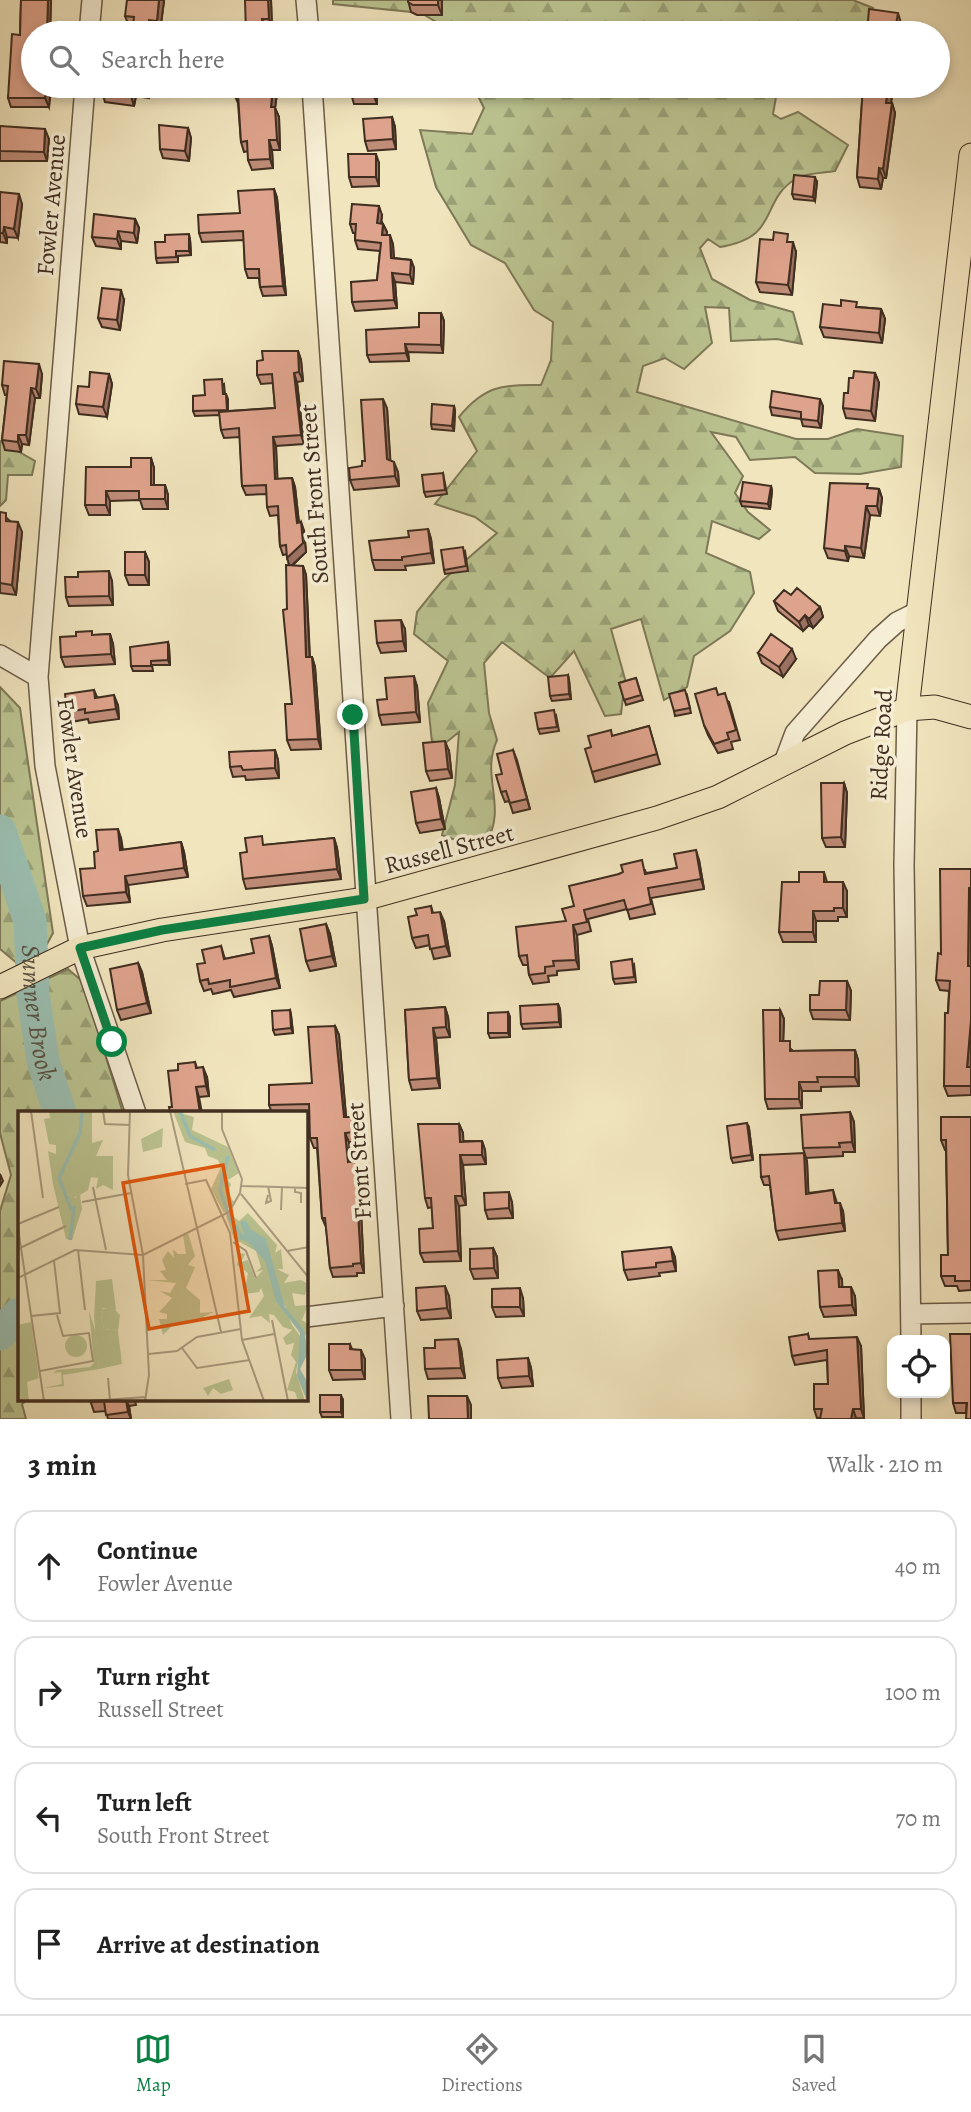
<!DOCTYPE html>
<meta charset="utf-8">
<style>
body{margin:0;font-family:Alegreya,serif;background:#f2f2f2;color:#222}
.controls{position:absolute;right:21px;bottom:21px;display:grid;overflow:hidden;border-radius:14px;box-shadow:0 4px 10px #0003}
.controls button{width:63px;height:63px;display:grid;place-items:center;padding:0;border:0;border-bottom:2px solid #e0e0e0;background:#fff;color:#222;font:35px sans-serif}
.stop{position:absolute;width:21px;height:21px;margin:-16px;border:5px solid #0b8043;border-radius:50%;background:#fff}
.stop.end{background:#0b8043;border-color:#fff;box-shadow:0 2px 7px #0008}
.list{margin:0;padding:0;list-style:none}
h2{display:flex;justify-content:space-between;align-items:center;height:91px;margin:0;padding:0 28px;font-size:30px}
h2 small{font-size:23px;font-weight:400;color:#767676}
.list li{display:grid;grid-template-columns:46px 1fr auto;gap:21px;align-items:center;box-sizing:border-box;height:112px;margin:0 14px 14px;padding:0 14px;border:2px solid #e0e0e0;border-radius:21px}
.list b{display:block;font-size:26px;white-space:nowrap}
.list p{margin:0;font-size:23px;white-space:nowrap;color:#767676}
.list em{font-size:23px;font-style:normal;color:#767676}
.icon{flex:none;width:38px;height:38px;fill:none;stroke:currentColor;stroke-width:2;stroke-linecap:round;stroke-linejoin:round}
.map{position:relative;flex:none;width:971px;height:1419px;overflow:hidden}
.search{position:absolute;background:#fff;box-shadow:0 4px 10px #0003;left:21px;right:21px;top:21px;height:77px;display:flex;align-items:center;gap:18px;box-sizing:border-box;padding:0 24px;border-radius:38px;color:#767676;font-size:26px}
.sheet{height:595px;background:#fff}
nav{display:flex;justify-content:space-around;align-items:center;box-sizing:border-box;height:98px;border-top:2px solid #e0e0e0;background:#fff;font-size:19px;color:#767676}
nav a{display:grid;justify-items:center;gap:4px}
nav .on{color:#0b8043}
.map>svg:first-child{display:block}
.forest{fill:url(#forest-firs);stroke:#7e7958;stroke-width:2}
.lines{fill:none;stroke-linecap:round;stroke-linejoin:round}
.river{stroke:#9bbfb1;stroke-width:33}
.minor-casing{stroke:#6c5c48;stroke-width:22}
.major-casing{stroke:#402e20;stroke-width:25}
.minor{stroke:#f6eed5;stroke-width:19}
.major{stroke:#f1e5be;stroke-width:23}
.wall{fill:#bf8c78;stroke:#402e20;stroke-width:2}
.shaded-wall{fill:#9b7262;stroke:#402e20;stroke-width:2}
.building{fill:#dea38c;stroke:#402e20;stroke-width:2}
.route{stroke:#0b8043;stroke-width:9}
.labels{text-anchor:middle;stroke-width:7;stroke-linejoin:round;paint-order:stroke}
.street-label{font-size:24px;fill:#402e20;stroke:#f6eed5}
.water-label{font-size:26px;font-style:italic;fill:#575244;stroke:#f6eed5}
.inset-river{fill:none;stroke:#9bbfb1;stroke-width:3.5}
.inset-road{fill:none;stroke:#aa9c7f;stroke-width:2}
.view{fill:#e0570d;fill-opacity:0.15;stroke:#e0570d;stroke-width:3.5}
.inset-edge{fill:none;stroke:#402e20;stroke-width:3.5}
</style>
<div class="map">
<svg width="971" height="1419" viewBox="0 0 971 1419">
<defs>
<pattern id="forest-firs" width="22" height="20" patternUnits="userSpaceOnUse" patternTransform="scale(1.75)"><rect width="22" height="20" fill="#bbc491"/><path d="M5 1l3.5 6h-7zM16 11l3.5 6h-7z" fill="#99a076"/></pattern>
</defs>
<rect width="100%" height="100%" fill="#f1e5be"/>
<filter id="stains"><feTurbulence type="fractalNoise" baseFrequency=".00286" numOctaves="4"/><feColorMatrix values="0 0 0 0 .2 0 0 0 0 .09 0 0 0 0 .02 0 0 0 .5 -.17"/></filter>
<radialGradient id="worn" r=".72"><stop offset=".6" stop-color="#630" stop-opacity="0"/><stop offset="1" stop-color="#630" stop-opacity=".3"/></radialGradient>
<!-- forest -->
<path class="forest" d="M 333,0 L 853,0 L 873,8 L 869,33 L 427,33 L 443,26 L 421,13 L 333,4 Z
M 473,86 L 778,86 L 773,114 L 781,119 L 798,112 L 848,145 L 835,171 C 824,173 806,173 797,178 C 758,201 782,237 720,247 L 708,239 L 700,248 L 712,279 L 750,300 L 793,312 L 802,344 L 777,339 L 731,341 L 729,308 L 705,307 L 712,343 L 684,369 L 665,358 L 643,366 L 637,392 L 796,439 L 828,439 L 857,429 L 903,436 L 901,467 L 860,474 L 815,473 L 795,457 L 750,460 L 736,437 L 711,432 L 743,476 L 735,493 L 748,512 L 770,530 L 759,539 L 712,521 L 706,553 L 750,572 L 754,593 L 730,631 L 694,656 L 687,687 L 664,700 L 641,619 L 611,629 L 625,679 L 621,714 L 605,716 L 574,651 L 550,678 L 502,642 L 484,663 L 489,713 L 497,740 C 480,777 508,806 486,843 L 464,843 L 442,835 L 455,785 L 459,732 L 443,745 L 432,743 L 428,703 L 448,661 L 414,634 L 417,612 L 442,581 L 497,533 L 475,517 L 435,504 L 477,451 L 459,417 C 484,386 503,384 541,385 L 551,360 L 553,322 L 534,310 L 505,263 L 471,245 L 436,187 L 420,130 L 472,134 L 484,108 Z
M 0,441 L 35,461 L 32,475 L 8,475 L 6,500 L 0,506 Z
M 0,687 L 20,708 L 53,933 L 47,944 L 18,964 L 0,949 Z
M 68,969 L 83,982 L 123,1113 L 19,1113 L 19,1400 L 27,1400 L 22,1404 L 26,1419 L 0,1419 L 0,1211 L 11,1175 L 0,1133 L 0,1001 Z"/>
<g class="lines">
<!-- river -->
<g class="river">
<path id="s1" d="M 0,831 L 30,921 L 33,994 L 43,1061 L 60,1113"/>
<path d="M 0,1334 L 19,1314"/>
</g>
<!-- minor casing -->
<g class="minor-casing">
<path id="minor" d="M 306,0 L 309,33
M 89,33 L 92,0
M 85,86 L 38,677 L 45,766 L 80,948 L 136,1113
M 312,86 L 401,1419
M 0,655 L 38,677
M 907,709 L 904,865 L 911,1340
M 783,765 L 795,733 L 878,639 L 897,622 L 917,612
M 911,1314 L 971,1313
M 306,1317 L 394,1306
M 911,1419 L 911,1393"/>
</g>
<!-- major casing -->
<g class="major-casing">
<path id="major" d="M 907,709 L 971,155
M 0,987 L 80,948 L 162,930 L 364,899 L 657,818 L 718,797 L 845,733 L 907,709 L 935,707 L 971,717"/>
</g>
<!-- minor -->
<use href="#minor" class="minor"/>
<!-- major -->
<use href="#major" class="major"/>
</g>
<!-- wall -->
<path class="wall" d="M 21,0 L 51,0 L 50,33 L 33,33 L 33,86 L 51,86 L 49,107 L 11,107 L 8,98 L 20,35 Z
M 271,0 L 272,28 L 246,33 Z
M 408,0 L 442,0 L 442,15 L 417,15 L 411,12 Z
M 164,1 L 160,31 L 152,29 L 152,33 L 136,33 L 133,26 L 129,26 L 125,16 Z
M 103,86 L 151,86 L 149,98 L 136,96 L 134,106 L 105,102 L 102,92 Z
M 229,86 L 278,86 L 275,108 L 279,117 L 280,150 L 272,150 L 273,168 L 252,170 L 248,160 L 248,151 L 244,152 L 241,142 L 238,103 L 235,96 L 233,96 Z
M 376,86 L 377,104 L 354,104 L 351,94 Z
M 863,86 L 893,86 L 891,103 L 892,103 L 895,113 L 886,178 L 883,178 L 881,189 L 860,187 L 857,177 Z
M 392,117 L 395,127 L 396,149 L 368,151 L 365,141 Z
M 0,126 L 49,139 L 47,161 L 0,161 Z
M 188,128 L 191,138 L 189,161 L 163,158 L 160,149 Z
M 379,163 L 379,186 L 352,187 L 349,177 Z
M 817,182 L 815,201 L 794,199 L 792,194 Z
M 274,189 L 277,198 L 286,295 L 263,296 L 260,287 L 259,278 L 248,278 L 245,269 L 244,240 L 202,242 L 199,233 L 240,213 Z
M 0,192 L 22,204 L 18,238 L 7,237 L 7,243 L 0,242 Z
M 382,215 L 381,223 L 383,224 L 387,232 L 386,235 L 393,244 L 394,258 L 411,260 L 414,268 L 413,284 L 395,282 L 397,308 L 355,311 L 352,302 L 377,280 L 380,251 L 358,249 L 355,240 L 355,233 L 353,233 L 350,224 Z
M 135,219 L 139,228 L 137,243 L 121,241 L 121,249 L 96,246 L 92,237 Z
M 190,239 L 191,255 L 178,256 L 178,262 L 157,263 L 156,258 Z
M 796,252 L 792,295 L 760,292 L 756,282 Z
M 124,300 L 120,330 L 102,327 L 98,318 Z
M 859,307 L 881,309 L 885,319 L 882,343 L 824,337 L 820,327 Z
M 441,313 L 444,321 L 443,353 L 408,352 L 409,361 L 370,362 L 367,355 L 419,327 Z
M 298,351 L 301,360 L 303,381 L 297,382 L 304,444 L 276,446 L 277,479 L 292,478 L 295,487 L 299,523 L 301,522 L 304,531 L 306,552 L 292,566 L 303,566 L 306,575 L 310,657 L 312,657 L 315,667 L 321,749 L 291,750 L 287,740 L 292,704 L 287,609 L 289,565 L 287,554 L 283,555 L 280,546 L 278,515 L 270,516 L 267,507 L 267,494 L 246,495 L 242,486 L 240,437 L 224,438 L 221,430 L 220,415 L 195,416 L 193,411 L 205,395 L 224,384 L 225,394 L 226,394 L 228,399 L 228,411 L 275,408 L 273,383 L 261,384 L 257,375 L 263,360 Z
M 875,373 L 879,383 L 875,421 L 846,418 L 843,408 L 853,378 Z
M 42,374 L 40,398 L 35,398 L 29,445 L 22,444 L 21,452 L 5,450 L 2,440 L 7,395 L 5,395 L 2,385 Z
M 109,374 L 112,384 L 107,417 L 79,414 L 76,404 L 89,387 Z
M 454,406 L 455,411 L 454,431 L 432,429 L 431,424 Z
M 823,406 L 821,428 L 803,426 L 801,419 L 772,415 L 770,407 Z
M 387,408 L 390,460 L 398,472 L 399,486 L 354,490 L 350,480 L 365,461 Z
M 151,458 L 154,468 L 154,485 L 165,485 L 168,495 L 168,509 L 143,509 L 140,500 L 110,501 L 110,515 L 89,515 L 85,505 L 131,467 Z
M 443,473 L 447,494 L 426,497 L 424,492 Z
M 771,486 L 772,491 L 770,509 L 742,506 L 740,501 Z
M 869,488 L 879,489 L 882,498 L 880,516 L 870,515 L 864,558 L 849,556 L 848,561 L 828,558 L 824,548 Z
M 0,512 L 22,532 L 16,595 L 0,593 Z
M 428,529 L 431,539 L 434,563 L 405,566 L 406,570 L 375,570 L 372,560 L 409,537 Z
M 465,551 L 468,571 L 445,574 L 444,570 Z
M 145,552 L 149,562 L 149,585 L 129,585 L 125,575 Z
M 112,581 L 113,605 L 69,606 L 66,597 Z
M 791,595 L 820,607 L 823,617 L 813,628 L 809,625 L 803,631 L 778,611 L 774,601 Z
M 405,629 L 406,651 L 381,653 L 377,643 Z
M 110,634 L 113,644 L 115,664 L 65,667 L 61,657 L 94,635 Z
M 168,642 L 169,647 L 170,665 L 152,665 L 153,671 L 133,671 L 131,666 Z
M 758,653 L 796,659 L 783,677 L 762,663 Z
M 568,675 L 569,680 L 571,699 L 552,701 L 550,696 Z
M 636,678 L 643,700 L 626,705 L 619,683 Z
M 417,686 L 420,722 L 382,725 L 379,715 L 387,699 Z
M 94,690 L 97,697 L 118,705 L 119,719 L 89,723 L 88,719 L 71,722 L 67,712 Z
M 687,695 L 691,713 L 675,716 L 674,711 Z
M 718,695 L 729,702 L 740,740 L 731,742 L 733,749 L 718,753 L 708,735 L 704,725 Z
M 556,715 L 559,731 L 540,734 L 538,729 Z
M 649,726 L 660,764 L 595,782 L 592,772 L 591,747 L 613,736 Z
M 275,750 L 278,760 L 279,778 L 246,780 L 245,776 L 233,777 L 230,767 Z
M 513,750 L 530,809 L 513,813 L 509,801 L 505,802 L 501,792 L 502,774 Z
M 449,751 L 452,778 L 430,781 L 426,771 Z
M 844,783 L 847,793 L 845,847 L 826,847 L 822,838 Z
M 436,788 L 439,798 L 445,829 L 420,833 L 416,823 Z
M 121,838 L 123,850 L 181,842 L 184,852 L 188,877 L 128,885 L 130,902 L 87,906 L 83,896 L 95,868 L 98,851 Z
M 334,838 L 337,848 L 341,879 L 246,889 L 243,879 L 265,845 Z
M 699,860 L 704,889 L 651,898 L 655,914 L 630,919 L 627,909 L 588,919 L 591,931 L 577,935 L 579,969 L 557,971 L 557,975 L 548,976 L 549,982 L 533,984 L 529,975 L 528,965 L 523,965 L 519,956 L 566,921 L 574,906 L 619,874 L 645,870 L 646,873 L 677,868 Z
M 971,869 L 971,1095 L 948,1096 L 944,1086 L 949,991 L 940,990 L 936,980 L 941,954 Z
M 824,872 L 827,882 L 847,891 L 847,917 L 838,917 L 838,921 L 816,921 L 816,942 L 783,942 L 779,932 L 799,882 Z
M 431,906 L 433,913 L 444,921 L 450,956 L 434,959 L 430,945 L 416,948 L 412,938 L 417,915 Z
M 326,924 L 330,934 L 336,966 L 310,971 L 306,961 Z
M 269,936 L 272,946 L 280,988 L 234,997 L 231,990 L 213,994 L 211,989 L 204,991 L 200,981 L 205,963 L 221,946 L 225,959 L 254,953 Z
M 138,963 L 142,972 L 151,1013 L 121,1020 L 117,1010 Z
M 634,964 L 636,982 L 615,984 L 613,979 Z
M 847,981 L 851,991 L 850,1020 L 813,1019 L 810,1010 Z
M 558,1004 L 560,1009 L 561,1027 L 523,1029 L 521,1024 Z
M 445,1007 L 448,1017 L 450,1037 L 436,1038 L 440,1088 L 412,1090 L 409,1080 L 405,1010 Z
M 290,1010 L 291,1015 L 293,1033 L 275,1035 L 273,1030 Z
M 780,1010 L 784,1019 L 783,1041 L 793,1051 L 855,1050 L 858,1060 L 859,1086 L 821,1087 L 821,1091 L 802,1091 L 802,1108 L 768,1109 L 765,1099 Z
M 508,1012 L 510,1017 L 510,1037 L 490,1038 L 488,1033 Z
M 335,1026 L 339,1035 L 346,1117 L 352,1117 L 356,1126 L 357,1142 L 349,1142 L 350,1161 L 355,1161 L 359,1171 L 364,1273 L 357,1273 L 357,1276 L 333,1277 L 330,1268 L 326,1227 L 322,1218 L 317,1148 L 314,1148 L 310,1138 L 310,1114 L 306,1114 L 306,1113 L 272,1113 L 269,1105 L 312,1083 Z
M 195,1062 L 197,1068 L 207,1077 L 209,1096 L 199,1097 L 172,1107 L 178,1070 Z
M 850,1112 L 854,1122 L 855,1152 L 843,1152 L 843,1156 L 806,1158 L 803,1148 Z
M 971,1117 L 971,1290 L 959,1291 L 957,1286 L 945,1286 L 941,1276 L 948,1255 L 946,1150 L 945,1150 L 941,1140 Z
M 459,1124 L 463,1133 L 463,1141 L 482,1141 L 485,1150 L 486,1164 L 463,1165 L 466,1205 L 459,1206 L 461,1261 L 424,1262 L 420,1253 L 433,1228 L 432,1207 L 428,1208 L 425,1198 Z
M 749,1128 L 753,1160 L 733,1163 L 731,1158 Z
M 807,1161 L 808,1193 L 833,1190 L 837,1203 L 843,1211 L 845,1231 L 779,1240 L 776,1231 L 770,1185 L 764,1185 L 761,1177 Z
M 512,1202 L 513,1218 L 488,1219 L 485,1210 Z
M 493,1248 L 497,1257 L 498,1278 L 474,1279 L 470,1269 Z
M 675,1257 L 676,1271 L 659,1273 L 660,1276 L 628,1280 L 624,1270 Z
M 842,1280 L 842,1287 L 855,1296 L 856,1315 L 824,1317 L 820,1307 Z
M 449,1296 L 451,1318 L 421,1320 L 417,1311 Z
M 523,1298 L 524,1316 L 496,1317 L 492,1307 Z
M 808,1334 L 809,1339 L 861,1346 L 864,1418 L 820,1419 L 821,1418 L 817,1418 L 814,1409 L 828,1384 L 827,1360 L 795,1365 L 792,1356 Z
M 971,1334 L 966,1413 L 956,1413 L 953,1403 Z
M 350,1344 L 352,1349 L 365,1359 L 365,1379 L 333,1380 L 329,1370 Z
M 461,1349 L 465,1378 L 428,1379 L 425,1369 Z
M 528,1358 L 531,1368 L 533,1386 L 502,1388 L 498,1378 Z
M 90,1400 L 135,1400 L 136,1405 L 129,1406 L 131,1419 L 108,1419 L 106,1411 L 94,1412 Z
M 343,1400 L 343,1417 L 322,1417 L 320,1412 Z"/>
<!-- shaded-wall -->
<path class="shaded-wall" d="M 48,0 L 51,0 L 50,33 L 47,33 Z
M 159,0 L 163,0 L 164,1 L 160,31 L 157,21 Z
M 268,0 L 271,0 L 272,28 L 269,19 Z
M 438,0 L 442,0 L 442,15 L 438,5 Z
M 898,13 L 901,23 L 901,33 L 896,33 L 895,30 Z
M 262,19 L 266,29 L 266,33 L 263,33 Z
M 149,20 L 152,29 L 152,33 L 150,33 L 148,28 Z
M 46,86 L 51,86 L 49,107 L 45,98 Z
M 132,86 L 136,96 L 134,106 L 131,96 Z
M 146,86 L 151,86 L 149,98 L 146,88 Z
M 273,86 L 278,86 L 275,108 L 279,117 L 280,150 L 277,140 L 271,107 Z
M 373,86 L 376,86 L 377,104 L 373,94 Z
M 888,86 L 893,86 L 890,113 L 886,103 Z
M 892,103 L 895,113 L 886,178 L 883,169 Z
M 392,117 L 395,127 L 396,149 L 393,139 Z
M 188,128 L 191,138 L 189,161 L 185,151 Z
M 45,129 L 49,139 L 47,161 L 44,152 Z
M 269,140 L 272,150 L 273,168 L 270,159 Z
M 376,154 L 379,163 L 379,186 L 376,177 Z
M 879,168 L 883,178 L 881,189 L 878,179 Z
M 815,177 L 817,182 L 815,201 L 813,197 Z
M 274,189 L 277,198 L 286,295 L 283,286 Z
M 19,194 L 22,204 L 18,238 L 14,229 Z
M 379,206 L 382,215 L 380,232 L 377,223 Z
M 135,219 L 139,228 L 137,243 L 134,233 Z
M 383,224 L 387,232 L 386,244 L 382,235 Z
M 4,227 L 7,237 L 7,243 L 3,233 Z
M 118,231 L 121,241 L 121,249 L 117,239 Z
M 189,234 L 190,239 L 191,255 L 189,251 Z
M 390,235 L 393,244 L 394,267 L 391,258 Z
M 793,242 L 796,252 L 792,295 L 788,285 Z
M 411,260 L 414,268 L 413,284 L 410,275 Z
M 392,273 L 395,282 L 397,308 L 394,300 Z
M 121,290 L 124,300 L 120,330 L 117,320 Z
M 881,309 L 885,319 L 882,343 L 879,333 Z
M 441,313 L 444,321 L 443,353 L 441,345 Z
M 405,344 L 408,352 L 409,361 L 406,353 Z
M 298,351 L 301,360 L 303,381 L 299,372 Z
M 39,364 L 42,374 L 40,398 L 36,389 Z
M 294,373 L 297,382 L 304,444 L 301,435 Z
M 875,373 L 879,383 L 875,421 L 871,411 Z
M 109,374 L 112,384 L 107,417 L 103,407 Z
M 31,388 L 35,398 L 29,445 L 26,435 Z
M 383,399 L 387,408 L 391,469 L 387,459 Z
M 820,399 L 823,406 L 821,428 L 818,421 Z
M 454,406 L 455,411 L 454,431 L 452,426 Z
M 18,435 L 22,444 L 21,452 L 18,442 Z
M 273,437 L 276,446 L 278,488 L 275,479 Z
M 151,458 L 154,468 L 154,495 L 151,485 Z
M 394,462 L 398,472 L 399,486 L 395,476 Z
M 292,478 L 295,487 L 300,532 L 297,523 Z
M 165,485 L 168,495 L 168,509 L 165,499 Z
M 771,486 L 772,491 L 770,509 L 768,504 Z
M 879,489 L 882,498 L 880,516 L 877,506 Z
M 106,491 L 110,501 L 110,515 L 106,505 Z
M 866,506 L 870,515 L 864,558 L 861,548 Z
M 18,522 L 22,532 L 16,595 L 12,585 Z
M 301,522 L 304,531 L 306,552 L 290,567 L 287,558 Z
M 428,529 L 431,539 L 434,563 L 431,553 Z
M 845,546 L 849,556 L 848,561 L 845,551 Z
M 145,552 L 149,562 L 149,585 L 145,575 Z
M 303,566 L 306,575 L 310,667 L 306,657 Z
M 109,571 L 112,581 L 113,605 L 109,596 Z
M 820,607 L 823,617 L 813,628 L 809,619 Z
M 805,615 L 809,625 L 803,631 L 799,622 Z
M 401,620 L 405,629 L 406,651 L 403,641 Z
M 110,634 L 113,644 L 115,664 L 111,654 Z
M 168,642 L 169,647 L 170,665 L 168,660 Z
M 792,649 L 796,659 L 783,677 L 779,667 Z
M 312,657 L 315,667 L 321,749 L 318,739 Z
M 568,675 L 569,680 L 571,699 L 569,694 Z
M 414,676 L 417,686 L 420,722 L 416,712 Z
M 114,695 L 118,705 L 119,719 L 116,709 Z
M 445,741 L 449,751 L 452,778 L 448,769 Z
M 275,750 L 278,760 L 279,778 L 275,768 Z
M 513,750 L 517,760 L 530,809 L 527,799 Z
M 844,783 L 847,793 L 845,847 L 841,837 Z
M 436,788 L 439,798 L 445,829 L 441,819 Z
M 118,829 L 121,838 L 123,860 L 120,850 Z
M 334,838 L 337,848 L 341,879 L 337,869 Z
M 181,842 L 184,852 L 188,877 L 184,868 Z
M 696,850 L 699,860 L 704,889 L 701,879 Z
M 125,876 L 128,885 L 130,902 L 126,892 Z
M 843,882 L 847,891 L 847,917 L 843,908 Z
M 969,888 L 971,895 L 971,974 L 968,966 Z
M 813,911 L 816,921 L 816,942 L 813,932 Z
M 440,912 L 444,921 L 450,956 L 446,946 Z
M 326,924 L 330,934 L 336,966 L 332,956 Z
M 573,925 L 577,935 L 579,969 L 576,960 Z
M 269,936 L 272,946 L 280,988 L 276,978 Z
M 138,963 L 142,972 L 151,1013 L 147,1003 Z
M 847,981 L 851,991 L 850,1020 L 846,1010 Z
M 558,1004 L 560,1009 L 561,1027 L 559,1022 Z
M 445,1007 L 448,1017 L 450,1037 L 446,1027 Z
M 290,1010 L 291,1015 L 293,1033 L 291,1028 Z
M 780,1010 L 784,1019 L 783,1050 L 780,1041 Z
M 508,1012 L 510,1017 L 510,1037 L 508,1033 Z
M 971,1020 L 971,1075 L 967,1067 Z
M 335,1026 L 339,1035 L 347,1127 L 344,1117 Z
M 433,1028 L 436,1038 L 440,1088 L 437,1078 Z
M 855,1050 L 858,1060 L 859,1086 L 855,1077 Z
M 203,1067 L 207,1077 L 209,1096 L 206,1086 Z
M 799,1082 L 802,1091 L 802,1108 L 799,1099 Z
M 196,1087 L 199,1097 L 202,1113 L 200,1113 Z
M 850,1112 L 854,1122 L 855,1152 L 852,1142 Z
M 352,1117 L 356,1126 L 357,1142 L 353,1132 Z
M 747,1123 L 749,1128 L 753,1160 L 751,1155 Z
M 459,1124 L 463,1133 L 464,1151 L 460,1142 Z
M 345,1133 L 349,1142 L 351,1171 L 348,1162 Z
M 482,1141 L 485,1150 L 486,1164 L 482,1155 Z
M 804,1153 L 807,1161 L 809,1202 L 806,1194 Z
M 460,1155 L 463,1165 L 466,1205 L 462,1196 Z
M 355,1161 L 359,1171 L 364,1273 L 361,1263 Z
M 0,1174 L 3,1181 L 0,1186 Z
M 509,1192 L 512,1202 L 513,1218 L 509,1208 Z
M 455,1196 L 459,1206 L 461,1261 L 458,1251 Z
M 840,1203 L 843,1211 L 845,1231 L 842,1223 Z
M 671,1247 L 675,1257 L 676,1271 L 673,1261 Z
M 493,1248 L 497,1257 L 498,1278 L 494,1268 Z
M 838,1270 L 842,1280 L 843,1297 L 839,1287 Z
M 445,1286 L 449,1296 L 451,1318 L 447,1308 Z
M 851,1287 L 855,1296 L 856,1315 L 852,1305 Z
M 520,1288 L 523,1298 L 524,1316 L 520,1307 Z
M 857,1337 L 861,1346 L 864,1418 L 861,1409 Z
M 458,1339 L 461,1349 L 465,1378 L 461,1368 Z
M 361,1350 L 365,1359 L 365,1379 L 362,1370 Z
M 528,1358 L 531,1368 L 533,1386 L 529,1376 Z
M 341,1395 L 343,1400 L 343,1417 L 341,1412 Z
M 467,1396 L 471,1405 L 471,1419 L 468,1419 Z
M 126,1400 L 129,1406 L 131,1419 L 128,1412 Z
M 853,1409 L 856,1418 L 856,1419 L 851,1419 Z"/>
<!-- building -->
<path class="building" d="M 21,0 L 48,0 L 47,33 L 33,33 L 33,86 L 46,86 L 45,98 L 8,98 L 12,34 L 20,35 Z
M 127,0 L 159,0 L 157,21 L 149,20 L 148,28 L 133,26 L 134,17 L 125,16 Z
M 245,0 L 268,0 L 269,19 L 262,19 L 263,33 L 246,33 Z
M 408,0 L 438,0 L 438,5 L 413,5 L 408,2 Z
M 869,9 L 898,13 L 895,30 L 900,31 L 900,33 L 867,33 Z
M 103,86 L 146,86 L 146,88 L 132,86 L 131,96 L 102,92 Z
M 229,86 L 273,86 L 271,107 L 275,107 L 277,140 L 269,140 L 270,159 L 248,160 L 247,141 L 241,142 L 238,94 L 234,93 L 234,86 Z
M 349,86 L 373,86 L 373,94 L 351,94 Z
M 863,86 L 888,86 L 886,103 L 892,103 L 883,169 L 879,168 L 878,179 L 857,177 Z
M 392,117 L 393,139 L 365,141 L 363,119 Z
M 159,125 L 188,128 L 185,151 L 160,149 Z
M 0,126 L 45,129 L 44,152 L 0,151 Z
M 348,154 L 376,154 L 376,177 L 349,177 Z
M 794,175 L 815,177 L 813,197 L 792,194 Z
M 274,189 L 283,286 L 260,287 L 259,269 L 245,269 L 243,231 L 199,233 L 198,215 L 240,213 L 238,191 Z
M 0,192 L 19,194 L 14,229 L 4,227 L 3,233 L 0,233 Z
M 352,204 L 379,206 L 377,223 L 383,224 L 382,235 L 390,235 L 391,258 L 411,260 L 410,275 L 392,273 L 394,300 L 352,302 L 351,282 L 377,280 L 381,243 L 355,240 L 356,224 L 350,224 Z
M 94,214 L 135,219 L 134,233 L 118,231 L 117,239 L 92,237 Z
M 774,232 L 788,234 L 787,242 L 793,242 L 788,285 L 756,282 L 760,239 L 773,240 Z
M 189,234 L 189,251 L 176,251 L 176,257 L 156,258 L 155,242 L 165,242 L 165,235 Z
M 102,288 L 121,290 L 117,320 L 98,318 Z
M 841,300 L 857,302 L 856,307 L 881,309 L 879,333 L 820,327 L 823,304 L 841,306 Z
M 419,313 L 441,313 L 441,345 L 405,344 L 406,353 L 367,355 L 366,330 L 419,327 Z
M 262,351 L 298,351 L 299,372 L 294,373 L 301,435 L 273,437 L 275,479 L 292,478 L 297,523 L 301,522 L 303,543 L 287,558 L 286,545 L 280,546 L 278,506 L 267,507 L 266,485 L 242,486 L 239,428 L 221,430 L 219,412 L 275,408 L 272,374 L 257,375 L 257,361 L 263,360 Z
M 4,361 L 39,364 L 36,389 L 31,388 L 26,435 L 18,435 L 18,442 L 2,440 L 8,386 L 2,385 Z
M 854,371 L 875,373 L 871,411 L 843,408 L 844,393 L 848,393 L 849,378 L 853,378 Z
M 90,372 L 109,374 L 103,407 L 76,404 L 78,386 L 89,387 Z
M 222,379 L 223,394 L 226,394 L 227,410 L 193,411 L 193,396 L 205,395 L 204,380 Z
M 772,391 L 820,399 L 818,421 L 801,419 L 801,412 L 770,407 Z
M 383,399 L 387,459 L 394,462 L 395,476 L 350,480 L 349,468 L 362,466 L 362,461 L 365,461 L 361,400 Z
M 432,404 L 454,406 L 452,426 L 431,424 Z
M 131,458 L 151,458 L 151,485 L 165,485 L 165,499 L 139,499 L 139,491 L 106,491 L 106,505 L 85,505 L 86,467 L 131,467 Z
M 443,473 L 445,490 L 424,492 L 422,475 Z
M 743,482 L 771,486 L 768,504 L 740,501 Z
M 830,483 L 868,484 L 867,488 L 879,489 L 877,506 L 866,506 L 861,548 L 845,546 L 845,551 L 824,548 Z
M 0,512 L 6,513 L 6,521 L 18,522 L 12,585 L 0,583 Z
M 428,529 L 431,553 L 402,557 L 402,560 L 372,560 L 369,541 L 409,537 L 408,531 Z
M 463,547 L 466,566 L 444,570 L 441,550 Z
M 125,552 L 145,552 L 145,575 L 125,575 Z
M 286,565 L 303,566 L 306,657 L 312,657 L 318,739 L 287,740 L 285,704 L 292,704 L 283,610 L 287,609 Z
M 109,571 L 109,596 L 66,597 L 65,577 L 78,577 L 78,572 Z
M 797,588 L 820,607 L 809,619 L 805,615 L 799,622 L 774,601 L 784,590 L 791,595 Z
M 401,620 L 403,641 L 377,643 L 375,621 Z
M 92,631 L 92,635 L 110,634 L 111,654 L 61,657 L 60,637 L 76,636 L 76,632 Z
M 771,634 L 792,649 L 779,667 L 758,653 Z
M 168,642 L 168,660 L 151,661 L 151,666 L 131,666 L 130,647 Z
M 568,675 L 569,694 L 550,696 L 548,677 Z
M 414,676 L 416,712 L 379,715 L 377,700 L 387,699 L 385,678 Z
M 636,678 L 641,695 L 624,700 L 619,683 Z
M 716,688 L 718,695 L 725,693 L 736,730 L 727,733 L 729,739 L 714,744 L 704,725 L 695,694 Z
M 94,690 L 95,698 L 114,695 L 116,709 L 85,713 L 85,709 L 67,712 L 65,694 Z
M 685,690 L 690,708 L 674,711 L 669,694 Z
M 554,710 L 557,727 L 538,729 L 535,713 Z
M 649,726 L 657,754 L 592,772 L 585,749 L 591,747 L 588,736 L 611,730 L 612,736 Z
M 445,741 L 448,769 L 426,771 L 423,743 Z
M 275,750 L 275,768 L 243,770 L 241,766 L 230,767 L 229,752 Z
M 513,750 L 527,799 L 510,803 L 506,791 L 501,792 L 496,775 L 502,774 L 497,754 Z
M 821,783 L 844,783 L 841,837 L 822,838 Z
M 436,788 L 441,819 L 416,823 L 411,792 Z
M 118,829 L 120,850 L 181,842 L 184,868 L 125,876 L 126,892 L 83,896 L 80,869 L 95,868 L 94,852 L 98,851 L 96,830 Z
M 262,836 L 263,845 L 334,838 L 337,869 L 243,879 L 240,853 L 247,852 L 245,838 Z
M 696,850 L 701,879 L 648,888 L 651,904 L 627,910 L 624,900 L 584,910 L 587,922 L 573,925 L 576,960 L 553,961 L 554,966 L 545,967 L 545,973 L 529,975 L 527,955 L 519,956 L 516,927 L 566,921 L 562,909 L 574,906 L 569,886 L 619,874 L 623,872 L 621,865 L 642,860 L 645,874 L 677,868 L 674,854 Z
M 940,869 L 971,869 L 971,888 L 969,888 L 968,966 L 971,966 L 971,1020 L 967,1067 L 971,1067 L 971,1086 L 944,1086 L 945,1013 L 948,1013 L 950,981 L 936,980 L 938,953 L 941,954 Z
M 799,872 L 824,872 L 824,882 L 843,882 L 843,908 L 834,908 L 834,911 L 813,911 L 813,932 L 779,932 L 782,882 L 799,882 Z
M 431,906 L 432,913 L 440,912 L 446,946 L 430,949 L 428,935 L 412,938 L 408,917 L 417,915 L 415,909 Z
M 326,924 L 332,956 L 306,961 L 300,929 Z
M 269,936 L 276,978 L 230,987 L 230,980 L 209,984 L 208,979 L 200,981 L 197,964 L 205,963 L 202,950 L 221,946 L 224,959 L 254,953 L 251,939 Z
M 632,959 L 634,977 L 613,979 L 611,962 Z
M 138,963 L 147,1003 L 117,1010 L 110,969 Z
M 820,981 L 847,981 L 846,1010 L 810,1010 L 810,995 L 819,995 Z
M 558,1004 L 559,1022 L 521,1024 L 520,1006 Z
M 445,1007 L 446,1027 L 433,1028 L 437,1078 L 409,1080 L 405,1010 Z
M 290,1010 L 291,1028 L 273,1030 L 272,1011 Z
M 763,1010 L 780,1010 L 780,1041 L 790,1041 L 790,1051 L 855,1050 L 855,1077 L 817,1077 L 818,1082 L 799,1082 L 799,1099 L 765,1099 Z
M 508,1012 L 508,1033 L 488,1033 L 488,1013 Z
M 335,1026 L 344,1117 L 352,1117 L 353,1132 L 345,1133 L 348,1162 L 355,1161 L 361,1263 L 353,1264 L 353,1266 L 330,1268 L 325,1218 L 322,1218 L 317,1138 L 310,1138 L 309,1104 L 269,1105 L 269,1085 L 312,1083 L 308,1027 Z
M 195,1062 L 196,1068 L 203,1067 L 206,1086 L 196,1087 L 200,1113 L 170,1113 L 169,1107 L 172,1107 L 168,1071 L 178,1070 L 178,1064 Z
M 850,1112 L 852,1142 L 839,1143 L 840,1147 L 803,1148 L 801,1115 Z
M 941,1117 L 971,1117 L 971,1281 L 955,1281 L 955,1276 L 941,1276 L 941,1255 L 948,1255 L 946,1140 L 941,1140 Z
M 747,1123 L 751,1155 L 731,1158 L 727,1126 Z
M 418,1124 L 459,1124 L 460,1142 L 482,1141 L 482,1155 L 460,1155 L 462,1196 L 455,1196 L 458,1251 L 420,1253 L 419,1229 L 433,1228 L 431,1198 L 425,1198 Z
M 804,1153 L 806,1194 L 833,1190 L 835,1203 L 840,1203 L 842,1223 L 776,1231 L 769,1176 L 761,1177 L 760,1155 Z
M 509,1192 L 509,1208 L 485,1210 L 484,1193 Z
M 671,1247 L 673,1261 L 656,1263 L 656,1267 L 624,1270 L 622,1252 Z
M 493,1248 L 494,1268 L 470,1269 L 470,1249 Z
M 838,1270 L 839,1287 L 851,1287 L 852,1305 L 820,1307 L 818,1271 Z
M 445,1286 L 447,1308 L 417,1311 L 416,1288 Z
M 520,1288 L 520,1307 L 492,1307 L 492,1289 Z
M 808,1334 L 809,1339 L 857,1337 L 861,1409 L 853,1409 L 851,1419 L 820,1419 L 822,1409 L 814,1409 L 814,1384 L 828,1384 L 827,1350 L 792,1356 L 789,1337 Z
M 950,1334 L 971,1334 L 971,1419 L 966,1419 L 967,1403 L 953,1403 Z
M 458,1339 L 461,1368 L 425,1369 L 424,1348 L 435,1348 L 435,1340 Z
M 329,1344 L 350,1344 L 350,1349 L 361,1350 L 362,1370 L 329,1370 Z
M 528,1358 L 529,1376 L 498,1378 L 497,1360 Z
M 320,1395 L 341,1395 L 341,1412 L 320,1412 Z
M 428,1396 L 467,1396 L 468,1419 L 429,1419 Z
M 90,1400 L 126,1400 L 128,1412 L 106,1415 L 104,1401 L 91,1402 Z"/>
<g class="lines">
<!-- route -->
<path class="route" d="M 112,1042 L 80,948 L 162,930 L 364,899 L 353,715"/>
</g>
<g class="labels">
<!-- street labels -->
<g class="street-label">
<text transform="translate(51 205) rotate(-85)" y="8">Fowler Avenue</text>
<text transform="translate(314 494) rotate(-94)" y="8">South Front Street</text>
<text transform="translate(881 745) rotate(-87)" y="8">Ridge Road</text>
<text transform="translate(75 768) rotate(82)" y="8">Fowler Avenue</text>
<text transform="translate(449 849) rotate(-15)" y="8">Russell Street</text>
<text transform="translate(359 1161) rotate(-94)" y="8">Front Street</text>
</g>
<!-- water labels -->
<g class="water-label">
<text dy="9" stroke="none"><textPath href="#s1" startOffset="187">Sumner Brook</textPath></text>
</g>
</g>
<!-- overview -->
<g transform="translate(18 1111)">
<rect width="290" height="290" fill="#f1e5be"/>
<path d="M 70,37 L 76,53 L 70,79 L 55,87 L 43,79 L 43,62 L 60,40 ZM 94,196 L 102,204 L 100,220 L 86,218 L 83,209 L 85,198 ZM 71,200 L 78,222 L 81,258 L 45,264 L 46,275 L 26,277 L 44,273 L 43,261 L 35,262 L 39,259 L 72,256 L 76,252 ZM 13,211 L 21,267 L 9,271 L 11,290 L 0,290 L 0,214 ZM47 235a11 11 0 1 1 22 0a11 11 0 1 1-22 0ZM 211,268 L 215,279 L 203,283 L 195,277 L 190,285 L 185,277 Z" fill="#bbc491"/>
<path d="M 31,0 L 74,0 L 74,32 L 85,29 L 78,45 L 95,45 L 95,79 L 85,74 L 78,78 L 80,67 L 72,66 L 75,53 L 70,37 L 63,44 L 60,41 L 58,54 L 43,62 L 43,79 L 47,83 L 58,87 L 59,82 L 70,79 L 62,84 L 64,98 L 54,129 L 48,128 L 35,73 L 30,40 L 38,43 L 38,34 L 31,33 L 26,8 L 32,7 ZM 155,0 L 176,6 L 174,19 L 210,36 L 221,62 L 210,69 L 213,74 L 208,80 L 216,91 L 206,102 L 193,78 L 203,56 L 200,49 L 190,45 L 187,37 L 167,31 ZM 145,17 L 144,36 L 125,41 L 123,28 ZM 211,102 L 221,110 L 230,102 L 259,134 L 257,142 L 263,138 L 265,158 L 259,158 L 271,164 L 266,172 L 283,169 L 290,173 L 287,184 L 274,182 L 277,195 L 290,194 L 284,209 L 290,213 L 290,237 L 288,225 L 271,204 L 252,160 L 274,214 L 284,228 L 278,261 L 287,290 L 280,290 L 277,281 L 269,279 L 278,251 L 273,244 L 276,232 L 268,234 L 265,227 L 274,219 L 265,216 L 256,204 L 251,203 L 252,212 L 243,205 L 231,207 L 246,185 L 243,177 L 241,181 L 226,183 L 230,162 L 219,154 L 222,142 L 227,143 L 223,151 L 230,149 L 237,168 L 245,159 L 238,161 L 243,156 L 238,140 L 216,128 L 208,105 ZM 170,122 L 177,145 L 170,154 L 177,156 L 168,177 L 182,189 L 182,202 L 196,201 L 185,206 L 197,207 L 155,214 L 145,224 L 141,208 L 149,208 L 149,203 L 141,201 L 154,187 L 142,180 L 152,182 L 158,172 L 130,169 L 149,169 L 142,160 L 148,159 L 144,149 L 150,140 L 156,147 L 155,138 L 160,143 L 168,143 L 165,124 ZM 94,168 L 98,199 L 85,197 L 83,209 L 86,218 L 100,220 L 104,253 L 81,258 L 76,206 L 78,170 Z" fill="#bbc491"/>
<path d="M 228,109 L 232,118 L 248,128 L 267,196 L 286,219 L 290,242 L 282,258 L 290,272 L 289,290 L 279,265 L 282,222 L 258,190 L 247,150 L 230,131 L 219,127 L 226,123 L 222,111 Z" fill="#9bbfb1"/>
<path class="inset-river" d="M 162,0 L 172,25 L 197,39M 210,45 L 202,78 L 211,106 L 224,126M 52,129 L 56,97 L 53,98 L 41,67 L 62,22 L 64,0"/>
<path class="inset-road" d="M 13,0 L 25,87M 85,0 L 87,13 L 112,14M 112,0 L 110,64 L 125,144M 152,0 L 203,221M 167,73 L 188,69 L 212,122 L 224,229 L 246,290M 224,75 L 291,77M 75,76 L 88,139M 277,76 L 277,81 L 283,82 L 283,92M 223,83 L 291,167M 250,84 L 248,92 L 253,90 L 250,75M 64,91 L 113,82M 263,99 L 264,76M 0,113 L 41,96M 0,117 L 26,290M 215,131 L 228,140 L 238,167M 0,138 L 48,115M 60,139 L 67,199M 269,140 L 291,136M 125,144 L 131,264 L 127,290M 0,167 L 57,139 L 125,144 L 211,101 L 222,82 L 224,68 L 204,18 L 204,0M 13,205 L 42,202 L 36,150M 254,209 L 270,290M 224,229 L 256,223M 164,237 L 179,257 L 232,249M 131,243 L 159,240 L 179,226 L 223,218M 22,260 L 75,250 L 71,222 L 45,225 L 39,204M 90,267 L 92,289M 71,290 L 128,286"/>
<path class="view" d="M 205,54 L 231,200 L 131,218 L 105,72 Z"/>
<rect width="290" height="290" class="inset-edge"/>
</g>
<rect width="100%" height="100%" filter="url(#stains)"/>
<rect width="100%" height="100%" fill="url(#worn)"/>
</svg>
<div class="controls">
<button><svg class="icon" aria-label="locate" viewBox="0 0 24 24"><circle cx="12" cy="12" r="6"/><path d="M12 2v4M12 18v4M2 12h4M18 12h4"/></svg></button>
</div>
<div class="stop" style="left:112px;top:1042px"></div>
<div class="stop end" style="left:353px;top:715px"></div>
<div class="search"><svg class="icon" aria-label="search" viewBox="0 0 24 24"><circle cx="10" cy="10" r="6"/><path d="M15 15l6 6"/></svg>Search here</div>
</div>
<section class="sheet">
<h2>3 min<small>Walk · 210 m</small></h2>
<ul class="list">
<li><svg class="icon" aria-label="ahead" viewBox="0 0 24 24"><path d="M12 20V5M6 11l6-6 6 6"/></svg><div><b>Continue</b><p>Fowler Avenue</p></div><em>40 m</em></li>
<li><svg class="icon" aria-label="right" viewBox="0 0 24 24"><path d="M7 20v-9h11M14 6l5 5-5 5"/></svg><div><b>Turn right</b><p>Russell Street</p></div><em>100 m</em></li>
<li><svg class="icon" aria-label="left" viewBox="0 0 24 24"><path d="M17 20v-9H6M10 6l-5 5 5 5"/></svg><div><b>Turn left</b><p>South Front Street</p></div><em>70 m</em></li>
<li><svg class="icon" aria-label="arrive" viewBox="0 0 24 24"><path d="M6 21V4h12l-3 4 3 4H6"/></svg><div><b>Arrive at destination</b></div></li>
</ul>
</section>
<nav>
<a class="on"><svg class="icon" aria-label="map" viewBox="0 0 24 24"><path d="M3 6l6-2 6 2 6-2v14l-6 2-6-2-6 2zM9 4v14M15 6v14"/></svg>Map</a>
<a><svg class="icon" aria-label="directions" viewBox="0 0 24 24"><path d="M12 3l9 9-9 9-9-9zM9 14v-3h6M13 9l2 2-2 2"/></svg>Directions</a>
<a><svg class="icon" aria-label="saved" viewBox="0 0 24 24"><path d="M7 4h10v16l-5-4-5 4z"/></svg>Saved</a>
</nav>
